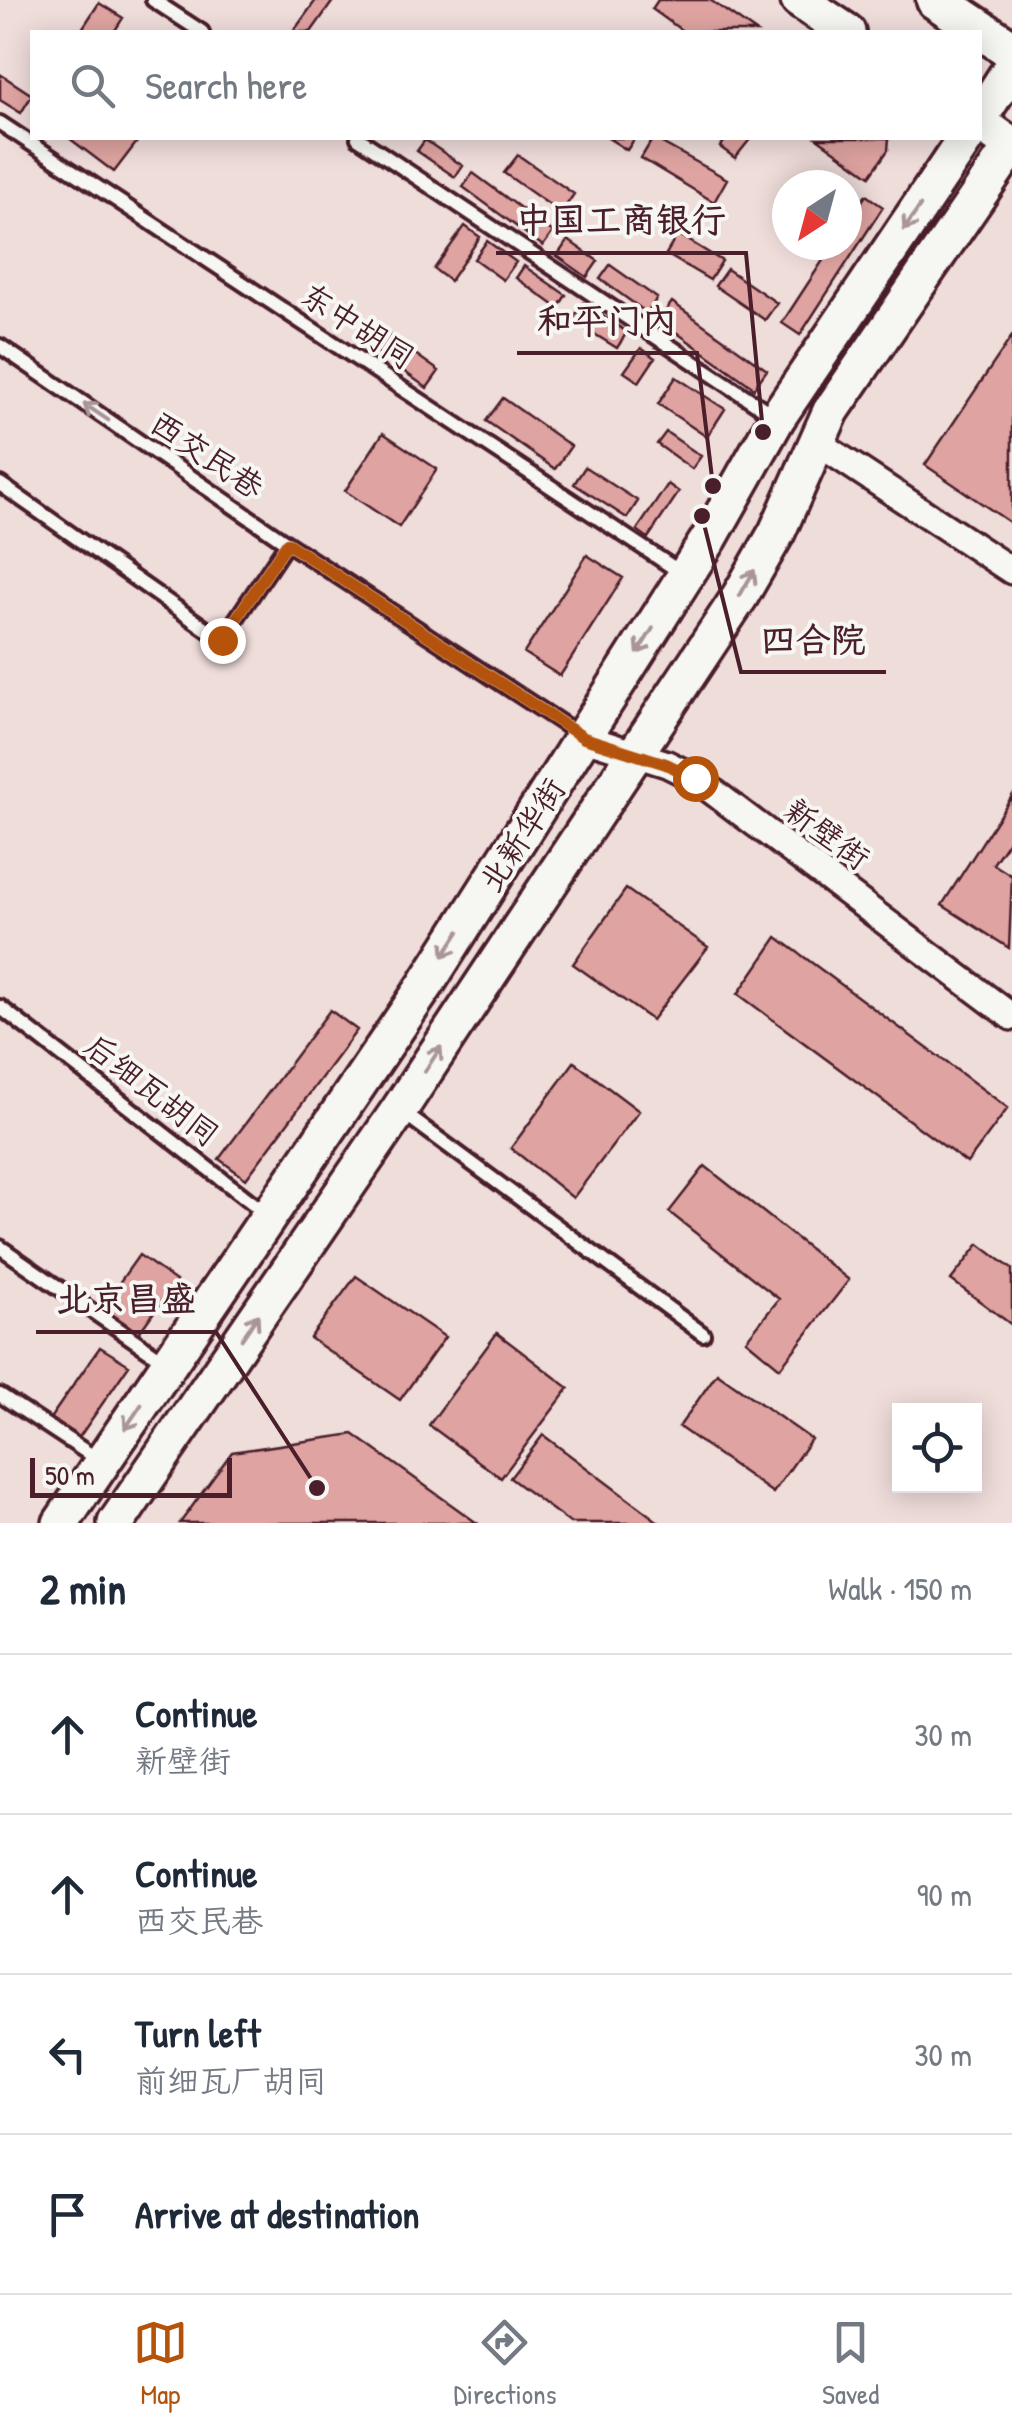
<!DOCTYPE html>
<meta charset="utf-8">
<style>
body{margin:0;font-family:"Patrick Hand","LXGW WenKai TC",sans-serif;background:#f6f6f7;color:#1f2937}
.controls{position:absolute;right:30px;bottom:30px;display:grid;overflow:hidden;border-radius:0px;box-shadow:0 5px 25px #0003}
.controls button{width:90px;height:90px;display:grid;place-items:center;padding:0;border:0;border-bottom:2px solid #e0e1e3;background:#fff;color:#1f2937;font:50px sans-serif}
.compass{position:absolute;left:772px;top:170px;width:90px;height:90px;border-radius:50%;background:#fff;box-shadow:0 5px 25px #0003;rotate:216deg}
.scale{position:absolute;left:30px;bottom:25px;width:202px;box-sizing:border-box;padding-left:10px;border:5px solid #4a1f2b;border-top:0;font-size:28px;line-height:35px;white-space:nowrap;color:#4a1f2b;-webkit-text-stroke:8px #f6f6f2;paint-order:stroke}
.stop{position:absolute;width:30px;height:30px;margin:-22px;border:8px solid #b45309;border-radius:50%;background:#fff}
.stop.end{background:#b45309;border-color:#fff;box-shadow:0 2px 10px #0008}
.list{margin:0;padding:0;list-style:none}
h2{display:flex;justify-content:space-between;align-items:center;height:130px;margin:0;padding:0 40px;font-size:42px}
h2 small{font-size:32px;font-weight:400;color:#747a83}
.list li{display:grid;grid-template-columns:65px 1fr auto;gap:30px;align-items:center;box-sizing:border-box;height:160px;padding:0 40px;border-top:2px solid #e0e1e3}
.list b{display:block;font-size:38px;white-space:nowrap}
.list p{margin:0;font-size:32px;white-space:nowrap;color:#747a83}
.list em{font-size:32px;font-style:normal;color:#747a83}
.icon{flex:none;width:55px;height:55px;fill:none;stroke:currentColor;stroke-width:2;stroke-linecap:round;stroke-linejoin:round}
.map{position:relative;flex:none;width:1012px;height:1523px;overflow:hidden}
.search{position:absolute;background:#fff;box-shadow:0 5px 25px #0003;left:30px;right:30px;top:30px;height:110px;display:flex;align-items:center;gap:25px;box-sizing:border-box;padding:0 35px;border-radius:0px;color:#747a83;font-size:38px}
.sheet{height:770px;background:#fff}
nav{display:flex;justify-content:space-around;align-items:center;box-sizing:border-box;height:140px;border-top:2px solid #e0e1e3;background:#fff;font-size:28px;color:#747a83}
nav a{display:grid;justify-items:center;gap:5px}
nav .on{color:#b45309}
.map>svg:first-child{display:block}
.building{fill:#dfa4a1;stroke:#4a1f2b;stroke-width:2.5}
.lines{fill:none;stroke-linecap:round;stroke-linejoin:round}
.lane-casing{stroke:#4a1f2b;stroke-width:20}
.street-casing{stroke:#4a1f2b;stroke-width:32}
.secondary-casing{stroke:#4a1f2b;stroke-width:42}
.primary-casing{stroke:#4a1f2b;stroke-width:45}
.lane{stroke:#f6f6f2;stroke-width:12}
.street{stroke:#f6f6f2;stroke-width:25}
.secondary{stroke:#f6f6f2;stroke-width:35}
.primary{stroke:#f6f6f2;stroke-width:38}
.oneway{stroke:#a99598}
.route{stroke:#b45309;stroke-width:12}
.labels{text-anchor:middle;stroke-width:8;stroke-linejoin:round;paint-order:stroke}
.street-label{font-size:32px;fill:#4a1f2b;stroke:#f6f6f2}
.leader{fill:none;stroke:#4a1f2b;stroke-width:4}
.callout-dot{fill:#4a1f2b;stroke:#f6f6f2;stroke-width:4}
.callout-label{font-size:35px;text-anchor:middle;font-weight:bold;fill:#4a1f2b;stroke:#f6f6f2;stroke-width:8;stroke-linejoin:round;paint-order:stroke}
</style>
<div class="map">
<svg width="1012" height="1523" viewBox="0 0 1012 1523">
<rect width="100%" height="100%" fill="#efddda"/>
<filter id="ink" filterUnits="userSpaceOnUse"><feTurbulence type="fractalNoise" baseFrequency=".01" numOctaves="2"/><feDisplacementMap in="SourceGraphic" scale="20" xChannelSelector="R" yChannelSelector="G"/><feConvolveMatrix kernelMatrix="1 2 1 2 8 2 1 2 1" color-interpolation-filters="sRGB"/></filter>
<g filter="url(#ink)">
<!-- building -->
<path class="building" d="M 316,0 L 333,1 L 311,32 L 293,32 Z
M 658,0 L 710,0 L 756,32 L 684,32 L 652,9 Z
M 99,3 L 123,18 L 114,32 L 80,32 Z
M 0,74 L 32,95 L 21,113 L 0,100 Z
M 69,138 L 140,138 L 114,172 Z
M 608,138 L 635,138 L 627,150 Z
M 653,138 L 727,179 L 714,202 L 641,158 Z
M 727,138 L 751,138 L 735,158 L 720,147 Z
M 817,138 L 889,138 L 888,150 L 870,176 Z
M 425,140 L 463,166 L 455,177 L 417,151 Z
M 518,155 L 574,194 L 561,213 L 504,173 Z
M 473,173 L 553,232 L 543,246 L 463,187 Z
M 866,195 L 883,207 L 800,335 L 782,323 L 833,245 L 847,245 L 847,224 Z
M 465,226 L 480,237 L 450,281 L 434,269 Z
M 678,234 L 722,261 L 710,280 L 666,254 Z
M 568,240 L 598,261 L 587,277 L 557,256 Z
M 487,241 L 516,262 L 503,280 L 474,259 Z
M 610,265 L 657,298 L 647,313 L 600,279 Z
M 524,266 L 566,295 L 558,308 L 516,278 Z
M 727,269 L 777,303 L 765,320 L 715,286 Z
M 672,302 L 767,370 L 754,388 L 659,320 Z
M 583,303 L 627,332 L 617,348 L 572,320 Z
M 379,328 L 439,371 L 427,388 L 367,345 Z
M 1012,336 L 1012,524 L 925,465 Z
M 641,348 L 655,358 L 639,382 L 624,372 Z
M 676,377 L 725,409 L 707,437 L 658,404 Z
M 503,398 L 571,446 L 555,469 L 486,421 Z
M 666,432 L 701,456 L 692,469 L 657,444 Z
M 383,433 L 437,469 L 399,527 L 345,491 Z
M 585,467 L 638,501 L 627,518 L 574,484 Z
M 668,484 L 679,492 L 648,538 L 637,530 Z
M 587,555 L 623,578 L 560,676 L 524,653 Z
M 1012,796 L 1012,836 L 993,864 L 1012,876 L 1009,948 L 942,905 Z
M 626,889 L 708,947 L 652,1020 L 573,964 Z
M 777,937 L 1008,1108 L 967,1163 L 738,994 Z
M 330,1010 L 357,1030 L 246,1179 L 219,1159 Z
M 574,1062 L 639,1111 L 573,1198 L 511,1148 Z
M 705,1166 L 849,1280 L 780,1368 L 746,1340 L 779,1299 L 669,1212 Z
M 979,1244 L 1012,1269 L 1012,1325 L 951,1280 Z
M 139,1255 L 176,1281 L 136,1337 L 99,1311 Z
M 356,1276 L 445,1337 L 400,1400 L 310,1338 Z
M 497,1333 L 569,1388 L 501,1478 L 429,1425 Z
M 100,1347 L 129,1365 L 78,1439 L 49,1420 Z
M 717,1373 L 811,1439 L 773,1493 L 679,1427 Z
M 353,1434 L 477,1523 L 180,1523 L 232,1452 Z
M 543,1435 L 660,1523 L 570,1523 L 510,1478 Z"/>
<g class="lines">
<!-- lane casing -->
<g class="lane-casing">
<path id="lane" d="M 153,0 L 202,32
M 0,123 L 683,574
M 358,138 L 776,417
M 0,346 L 287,543 L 583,737
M 0,484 L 222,640 L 287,543
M 0,1007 L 268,1215
M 401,1111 L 703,1334
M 0,1247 L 167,1363
M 0,1395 L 100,1461"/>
</g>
<!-- street casing -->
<g class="street-casing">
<path id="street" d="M 815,441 L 1012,571
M 585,738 L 667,764 L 695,778 L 1012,1017"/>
</g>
<!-- secondary casing -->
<g class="secondary-casing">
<path id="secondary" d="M 799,0 L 847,32
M 980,117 L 1012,67
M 61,1523 L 425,986 L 710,537 L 777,418 L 966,138
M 116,1523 L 399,1110 L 740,596 L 777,532 L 831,411 L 1012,146 L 980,123"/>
</g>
<!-- primary casing -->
<g class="primary-casing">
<path id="primary" d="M 936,0 L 1012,50"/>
</g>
<!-- lane -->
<use href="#lane" class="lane"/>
<!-- street -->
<use href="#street" class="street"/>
<!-- secondary -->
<use href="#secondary" class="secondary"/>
<!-- primary -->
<use href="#primary" class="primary"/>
</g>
<!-- one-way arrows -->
<defs><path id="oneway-shaft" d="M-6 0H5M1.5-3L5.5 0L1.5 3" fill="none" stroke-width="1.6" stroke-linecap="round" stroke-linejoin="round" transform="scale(2.5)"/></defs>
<g class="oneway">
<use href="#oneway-shaft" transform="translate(912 218) rotate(124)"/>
<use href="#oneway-shaft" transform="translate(96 412) rotate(-146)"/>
<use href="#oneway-shaft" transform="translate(747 583) rotate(-60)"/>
<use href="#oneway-shaft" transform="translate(645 641) rotate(122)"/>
<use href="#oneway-shaft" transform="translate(451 944) rotate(123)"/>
<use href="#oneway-shaft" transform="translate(433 1059) rotate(-57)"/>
<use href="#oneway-shaft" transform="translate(250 1327) rotate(-56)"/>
<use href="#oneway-shaft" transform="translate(133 1417) rotate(124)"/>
</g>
</g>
<g class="lines" filter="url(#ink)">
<!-- route -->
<path class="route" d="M 222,640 L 287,543 L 584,738 L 666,764 L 695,778"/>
</g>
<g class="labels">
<!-- street labels -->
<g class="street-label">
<text transform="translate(358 326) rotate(33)" y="11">东中胡同</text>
<text transform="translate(207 455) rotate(34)" y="11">西交民巷</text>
<text transform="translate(827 834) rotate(36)" y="11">新壁街</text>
<text transform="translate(522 835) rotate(-57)" y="11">北新华街</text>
<text transform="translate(152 1090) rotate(38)" y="11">后细瓦胡同</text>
</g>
</g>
<!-- callouts -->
<path class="leader" d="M763 432L746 253H496M713 486L697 353H517M702 516L741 672H886M317 1488L216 1332H36"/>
<g class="callout-dot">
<circle cx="763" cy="432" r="10"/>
<circle cx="713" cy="486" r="10"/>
<circle cx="702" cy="516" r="10"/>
<circle cx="317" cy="1488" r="10"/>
</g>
<g class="callout-label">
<text x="621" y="232">中国工商银行</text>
<text x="607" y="333">和平门内</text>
<text x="813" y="652">四合院</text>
<text x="126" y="1311">北京昌盛</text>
</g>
</svg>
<div class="controls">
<button><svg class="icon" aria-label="locate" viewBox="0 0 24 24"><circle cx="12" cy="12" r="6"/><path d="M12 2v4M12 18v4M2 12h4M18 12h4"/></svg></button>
</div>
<svg class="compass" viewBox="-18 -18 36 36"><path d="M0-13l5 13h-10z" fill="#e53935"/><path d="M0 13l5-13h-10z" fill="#747a83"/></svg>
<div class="scale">50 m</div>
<div class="stop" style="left:695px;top:778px"></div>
<div class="stop end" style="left:222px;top:640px"></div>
<div class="search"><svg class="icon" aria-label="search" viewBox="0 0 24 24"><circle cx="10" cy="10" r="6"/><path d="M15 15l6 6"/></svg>Search here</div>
</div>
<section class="sheet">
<h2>2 min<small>Walk · 150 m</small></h2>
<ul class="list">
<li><svg class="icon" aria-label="ahead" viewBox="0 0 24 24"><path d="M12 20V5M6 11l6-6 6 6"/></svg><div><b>Continue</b><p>新壁街</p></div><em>30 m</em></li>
<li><svg class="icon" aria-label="ahead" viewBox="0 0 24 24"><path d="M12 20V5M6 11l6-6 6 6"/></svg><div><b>Continue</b><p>西交民巷</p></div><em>90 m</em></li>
<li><svg class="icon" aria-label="left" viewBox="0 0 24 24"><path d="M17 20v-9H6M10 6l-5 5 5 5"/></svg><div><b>Turn left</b><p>前细瓦厂胡同</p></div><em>30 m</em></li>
<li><svg class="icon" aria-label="arrive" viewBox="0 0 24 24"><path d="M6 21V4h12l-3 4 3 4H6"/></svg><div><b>Arrive at destination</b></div></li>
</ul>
</section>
<nav>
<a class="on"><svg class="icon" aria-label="map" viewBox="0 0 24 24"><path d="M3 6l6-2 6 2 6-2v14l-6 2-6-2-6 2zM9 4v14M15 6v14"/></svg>Map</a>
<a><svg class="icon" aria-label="directions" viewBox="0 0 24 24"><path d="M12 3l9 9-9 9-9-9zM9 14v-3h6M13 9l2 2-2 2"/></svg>Directions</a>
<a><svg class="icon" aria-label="saved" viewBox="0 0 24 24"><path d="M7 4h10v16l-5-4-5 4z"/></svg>Saved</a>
</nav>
